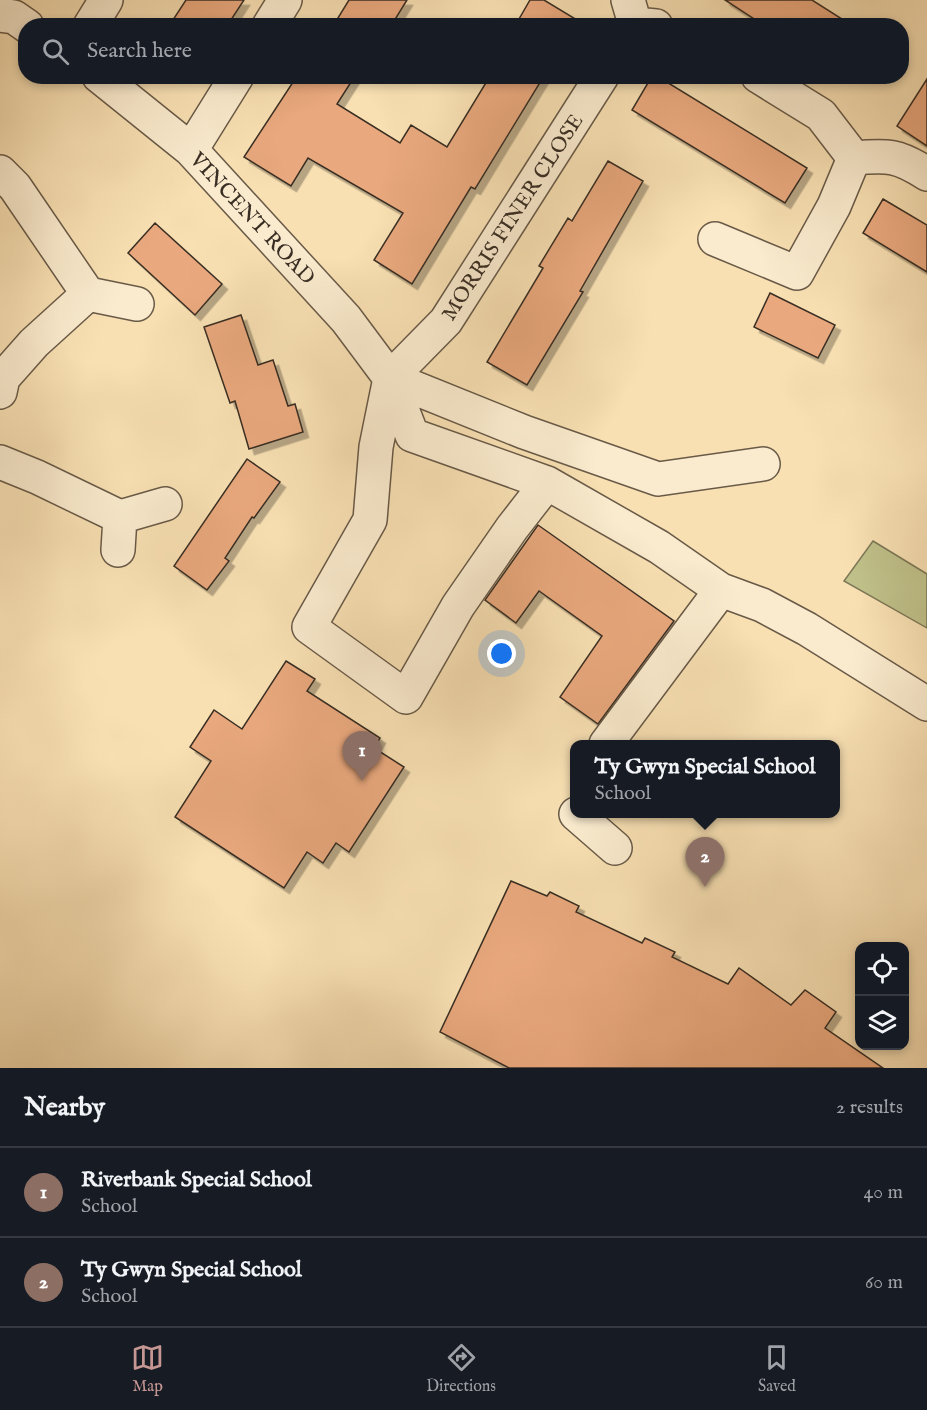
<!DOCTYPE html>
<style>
body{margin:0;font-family:"IM FELL English",serif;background:#20242c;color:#f1f3f6}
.controls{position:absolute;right:18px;bottom:18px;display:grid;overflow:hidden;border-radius:12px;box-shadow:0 3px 9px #0003}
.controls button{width:54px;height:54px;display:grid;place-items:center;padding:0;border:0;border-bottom:2px solid #363941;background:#171b24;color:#f1f3f6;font:30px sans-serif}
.you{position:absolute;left:502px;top:654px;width:21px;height:21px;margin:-15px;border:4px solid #fff;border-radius:50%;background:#1a73e8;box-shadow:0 0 0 9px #1a73e833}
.badge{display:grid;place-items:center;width:39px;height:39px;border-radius:50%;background:#c59692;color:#fff;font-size:20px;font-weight:700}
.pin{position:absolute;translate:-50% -50px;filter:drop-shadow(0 2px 3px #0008)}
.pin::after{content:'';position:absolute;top:32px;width:21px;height:18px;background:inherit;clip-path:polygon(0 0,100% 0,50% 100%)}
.popup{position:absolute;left:570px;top:740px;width:270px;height:78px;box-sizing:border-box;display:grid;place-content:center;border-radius:12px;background:#171b24;filter:drop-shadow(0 2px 4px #0005);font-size:20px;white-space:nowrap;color:#9ea1a6}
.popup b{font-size:22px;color:#f1f3f6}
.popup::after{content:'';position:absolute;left:50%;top:100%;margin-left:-12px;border:12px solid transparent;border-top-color:#171b24}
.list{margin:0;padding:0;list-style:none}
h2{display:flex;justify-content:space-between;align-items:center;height:78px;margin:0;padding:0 24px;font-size:26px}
h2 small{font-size:20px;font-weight:400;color:#9ea1a6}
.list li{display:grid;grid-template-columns:39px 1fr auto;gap:18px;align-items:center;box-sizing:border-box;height:90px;padding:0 24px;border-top:2px solid #363941}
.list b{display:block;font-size:22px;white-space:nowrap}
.list p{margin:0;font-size:20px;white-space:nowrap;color:#9ea1a6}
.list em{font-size:20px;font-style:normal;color:#9ea1a6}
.icon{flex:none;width:33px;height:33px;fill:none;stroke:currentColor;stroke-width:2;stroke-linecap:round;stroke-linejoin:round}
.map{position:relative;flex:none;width:927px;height:1068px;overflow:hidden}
.search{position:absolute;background:#171b24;box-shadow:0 3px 9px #0003;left:18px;right:18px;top:18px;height:66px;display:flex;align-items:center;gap:15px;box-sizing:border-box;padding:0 21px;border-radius:24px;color:#9ea1a6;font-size:22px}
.sheet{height:258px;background:#171b24}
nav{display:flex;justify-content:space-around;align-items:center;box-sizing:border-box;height:84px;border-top:2px solid #363941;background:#171b24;font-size:16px;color:#9ea1a6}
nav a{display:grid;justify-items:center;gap:3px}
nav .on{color:#c59692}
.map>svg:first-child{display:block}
.green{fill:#c0c18a;stroke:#7c7857;stroke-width:1.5}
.building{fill:#e9a87d;stroke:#392e24;stroke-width:1.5;filter:url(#shadow)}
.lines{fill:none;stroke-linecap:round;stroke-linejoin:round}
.minor-casing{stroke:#695a48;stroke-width:36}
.minor{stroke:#faebce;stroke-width:33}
.labels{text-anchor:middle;stroke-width:4.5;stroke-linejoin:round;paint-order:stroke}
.street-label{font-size:21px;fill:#392e24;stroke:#faebce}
</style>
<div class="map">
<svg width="927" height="1068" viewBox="0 0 927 1068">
<defs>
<filter id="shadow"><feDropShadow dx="5.5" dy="5.5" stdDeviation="0" flood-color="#0004"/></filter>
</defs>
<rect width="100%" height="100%" fill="#f8e0b3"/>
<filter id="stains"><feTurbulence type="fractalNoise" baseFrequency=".00333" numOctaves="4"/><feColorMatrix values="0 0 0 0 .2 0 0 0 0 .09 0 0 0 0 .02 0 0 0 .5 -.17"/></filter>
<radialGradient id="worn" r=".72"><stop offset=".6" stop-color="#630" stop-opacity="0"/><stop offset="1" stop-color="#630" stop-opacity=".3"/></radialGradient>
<!-- green -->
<path class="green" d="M 873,541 L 927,574 L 927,628 L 844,581 Z"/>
<!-- building -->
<path class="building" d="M 186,0 L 244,0 L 227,26 L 169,26 Z
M 349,0 L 407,0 L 391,26 L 333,26 Z
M 530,0 L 544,0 L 587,26 L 515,26 Z
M 725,0 L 812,0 L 853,26 L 765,26 Z
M 297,76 L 355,76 L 337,104 L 400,143 L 411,125 L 447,147 L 490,76 L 544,76 L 475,189 L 471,187 L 412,284 L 374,260 L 403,213 L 308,158 L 291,186 L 244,157 Z
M 652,76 L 657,76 L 807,168 L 785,203 L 632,110 Z
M 927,79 L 927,146 L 897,126 Z
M 608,161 L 643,181 L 580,291 L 583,292 L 527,385 L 487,362 L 543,268 L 539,266 L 568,218 L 572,221 Z
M 883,199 L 927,225 L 927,272 L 863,233 Z
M 155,223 L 222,284 L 195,315 L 128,253 Z
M 770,293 L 835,325 L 818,358 L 754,327 Z
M 241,315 L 258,365 L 273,360 L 288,406 L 295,404 L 303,432 L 249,449 L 235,401 L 230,403 L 204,327 Z
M 247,459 L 280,482 L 254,518 L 252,517 L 225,558 L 229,561 L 207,590 L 174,566 Z
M 538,525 L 674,621 L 598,724 L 560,697 L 602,636 L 539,591 L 516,623 L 485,600 Z
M 286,661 L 315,679 L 307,691 L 380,738 L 374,748 L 404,767 L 349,852 L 336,843 L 323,863 L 307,852 L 284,888 L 175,817 L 211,761 L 190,747 L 214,710 L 242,729 Z
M 511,881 L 547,896 L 550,892 L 579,906 L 576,912 L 642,943 L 645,938 L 675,952 L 672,957 L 728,984 L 739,968 L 791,1005 L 805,990 L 836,1012 L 825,1028 L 883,1068 L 509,1068 L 440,1032 Z"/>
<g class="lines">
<!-- minor casing -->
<g class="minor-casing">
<path id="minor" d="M 628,0 L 635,24 L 656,26
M 0,15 L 14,17 L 27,26
M 90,26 L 106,0
M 269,26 L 285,0
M 99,76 L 191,150 L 346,319 L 390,378 L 412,435 L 547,483 L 659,547 L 721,590 L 762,605 L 807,629 L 927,704
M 758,76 L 821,115 L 854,158
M 191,150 L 237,76
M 0,172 L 15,187 L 88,294 L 137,304
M 715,239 L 797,273 L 834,206 L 854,158 C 888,155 898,155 927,174
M 390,378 L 376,447 L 370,520 L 309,627 L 406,697 L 458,606 L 512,528 L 547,483
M 390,378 L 524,432 L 658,479 L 763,464
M 390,378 L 446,321 L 602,76
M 0,392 L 3,378 L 34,343 L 88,294
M 0,462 L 37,477 L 120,517 L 165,504
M 118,550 L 120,517
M 606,744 L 721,590
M 576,814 L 615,848"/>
</g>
<!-- minor -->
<use href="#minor" class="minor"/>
</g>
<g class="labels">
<!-- street labels -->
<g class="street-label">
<text transform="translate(512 217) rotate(-57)" y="7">MORRIS FINER CLOSE</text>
<text transform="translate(253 218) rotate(47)" y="7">VINCENT ROAD</text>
</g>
</g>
<rect width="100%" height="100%" filter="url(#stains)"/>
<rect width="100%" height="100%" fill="url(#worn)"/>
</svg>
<div class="controls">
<button><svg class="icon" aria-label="locate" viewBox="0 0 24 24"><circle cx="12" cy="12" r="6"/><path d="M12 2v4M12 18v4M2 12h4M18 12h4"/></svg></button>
<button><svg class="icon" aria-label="layers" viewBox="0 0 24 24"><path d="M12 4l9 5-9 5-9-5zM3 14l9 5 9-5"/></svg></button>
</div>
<div class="you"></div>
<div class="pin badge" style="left:362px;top:781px;background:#8d6e63">1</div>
<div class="pin badge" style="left:705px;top:887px;background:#8d6e63">2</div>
<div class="popup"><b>Ty Gwyn Special School</b>School</div>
<div class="search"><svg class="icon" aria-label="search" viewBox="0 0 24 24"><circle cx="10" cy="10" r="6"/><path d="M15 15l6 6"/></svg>Search here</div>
</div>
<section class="sheet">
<h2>Nearby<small>2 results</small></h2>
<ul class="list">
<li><span class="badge" style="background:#8d6e63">1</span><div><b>Riverbank Special School</b><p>School</p></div><em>40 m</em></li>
<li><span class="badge" style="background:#8d6e63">2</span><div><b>Ty Gwyn Special School</b><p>School</p></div><em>60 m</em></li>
</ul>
</section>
<nav>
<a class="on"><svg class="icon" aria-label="map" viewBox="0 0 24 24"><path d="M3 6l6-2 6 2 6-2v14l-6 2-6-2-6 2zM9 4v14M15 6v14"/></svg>Map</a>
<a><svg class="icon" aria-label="directions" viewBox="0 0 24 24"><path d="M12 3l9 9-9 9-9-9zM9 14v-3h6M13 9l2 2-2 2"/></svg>Directions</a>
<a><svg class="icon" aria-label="saved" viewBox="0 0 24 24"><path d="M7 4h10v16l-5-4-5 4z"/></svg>Saved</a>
</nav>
